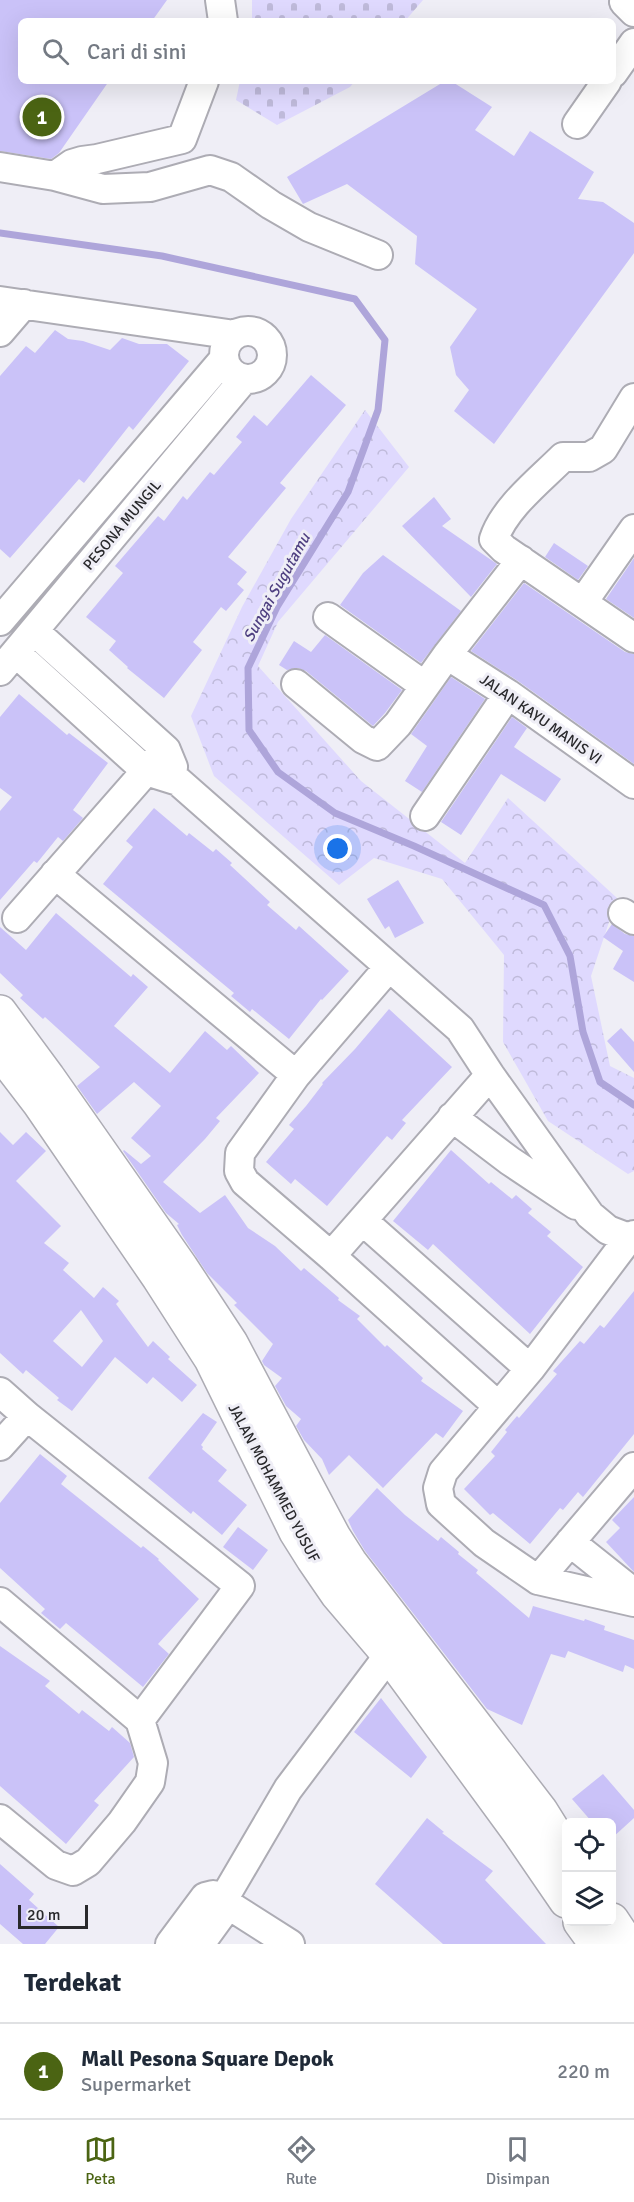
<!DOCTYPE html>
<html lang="id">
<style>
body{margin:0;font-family:Signika,sans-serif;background:#f2f2f3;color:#1f2937}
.controls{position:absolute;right:18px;bottom:18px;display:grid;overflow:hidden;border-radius:9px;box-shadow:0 6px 24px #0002}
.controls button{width:54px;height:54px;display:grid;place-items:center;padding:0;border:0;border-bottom:2px solid #e0e1e3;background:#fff;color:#1f2937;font:30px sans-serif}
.scale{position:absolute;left:18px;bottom:15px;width:70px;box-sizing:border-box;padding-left:6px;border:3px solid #29292c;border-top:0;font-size:16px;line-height:21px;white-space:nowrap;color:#29292c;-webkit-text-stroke:4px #efeef6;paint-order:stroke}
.you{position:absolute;left:338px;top:849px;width:21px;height:21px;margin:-15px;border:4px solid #fff;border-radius:50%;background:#1a73e8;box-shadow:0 0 0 9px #1a73e833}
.badge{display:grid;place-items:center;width:39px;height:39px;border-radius:50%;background:#4b6413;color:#fff;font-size:20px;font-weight:700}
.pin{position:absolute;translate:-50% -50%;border:3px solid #fff;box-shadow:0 2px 6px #0006}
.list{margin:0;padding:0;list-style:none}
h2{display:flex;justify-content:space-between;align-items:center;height:78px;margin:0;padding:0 24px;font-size:26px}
h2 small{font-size:20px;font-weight:400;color:#747a83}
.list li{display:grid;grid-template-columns:39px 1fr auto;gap:18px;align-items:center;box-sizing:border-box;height:96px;padding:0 24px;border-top:2px solid #e0e1e3}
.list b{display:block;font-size:22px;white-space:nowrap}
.list p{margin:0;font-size:20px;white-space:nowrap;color:#747a83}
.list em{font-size:20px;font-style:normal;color:#747a83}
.icon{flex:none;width:33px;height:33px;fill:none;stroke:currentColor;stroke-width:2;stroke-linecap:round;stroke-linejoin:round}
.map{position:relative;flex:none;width:634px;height:1944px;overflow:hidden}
.search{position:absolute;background:#fff;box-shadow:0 6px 24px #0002;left:18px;right:18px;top:18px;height:66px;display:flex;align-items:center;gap:15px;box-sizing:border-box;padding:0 21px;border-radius:9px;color:#747a83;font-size:22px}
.sheet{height:174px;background:#fff}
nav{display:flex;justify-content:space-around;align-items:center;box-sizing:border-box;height:84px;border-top:2px solid #e0e1e3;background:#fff;font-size:16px;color:#747a83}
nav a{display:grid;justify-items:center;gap:3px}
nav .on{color:#4b6413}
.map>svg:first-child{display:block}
.forest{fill:url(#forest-crowns)}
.cemetery{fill:url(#cemetery-stones)}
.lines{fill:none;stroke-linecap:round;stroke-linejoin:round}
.stream{stroke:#aea5da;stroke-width:7}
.building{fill:#cac2f8;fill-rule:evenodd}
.minor-casing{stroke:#adacb4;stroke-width:32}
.major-casing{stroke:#adacb4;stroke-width:36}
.minor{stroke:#fff;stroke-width:28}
.major{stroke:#fff;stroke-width:33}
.labels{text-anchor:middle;stroke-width:6;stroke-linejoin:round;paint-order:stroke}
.street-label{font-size:15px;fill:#29292c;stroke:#efeef6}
.water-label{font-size:16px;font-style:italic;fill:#4f4081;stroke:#efeef6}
</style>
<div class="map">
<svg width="634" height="1944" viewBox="0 0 634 1944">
<defs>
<pattern id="forest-crowns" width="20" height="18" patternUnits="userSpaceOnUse" patternTransform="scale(1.5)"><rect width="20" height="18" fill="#dfd9fe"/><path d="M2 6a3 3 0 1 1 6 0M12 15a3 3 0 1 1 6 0" fill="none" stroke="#bfbada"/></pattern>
<pattern id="cemetery-stones" width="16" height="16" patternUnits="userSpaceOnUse" patternTransform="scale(1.5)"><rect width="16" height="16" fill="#dfd9fe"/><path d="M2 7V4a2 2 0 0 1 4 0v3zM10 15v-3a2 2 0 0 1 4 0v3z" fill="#bfbada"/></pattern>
</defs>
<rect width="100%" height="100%" fill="#efeef6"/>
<!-- forest -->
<path class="forest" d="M 365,410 L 409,467 L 278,622 L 258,666 L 361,781 L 465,863 L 508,798 L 617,898 L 591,976 L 610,1066 L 634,1078 L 634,1171 L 628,1174 L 548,1121 L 503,1042 L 504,955 L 442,879 L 374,858 L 339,885 L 214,776 L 191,716 L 242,607 L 291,519 Z"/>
<!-- cemetery -->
<path class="cemetery" d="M 252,0 L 423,0 L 405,21 L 252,21 Z
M 240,81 L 355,81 L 350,87 L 277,125 L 236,100 Z"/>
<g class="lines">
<!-- stream -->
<path class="stream" d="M 0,233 L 162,256 L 355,299 L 385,340 L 378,410 L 348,492 L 277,607 L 248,668 L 249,730 L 278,772 L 335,813 L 414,846 L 544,905 L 570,956 L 583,1032 L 600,1082 L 634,1105"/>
</g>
<!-- building -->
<path class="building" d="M 0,0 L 167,0 L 152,21 L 21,21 L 21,81 L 109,81 L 59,153 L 51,159 L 0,151 Z
M 445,81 L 451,81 L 492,107 L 475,130 L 514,156 L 530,131 L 594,172 L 578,199 L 603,202 L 634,223 L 634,253 L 494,444 L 454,411 L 469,390 L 456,375 L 450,347 L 477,309 L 415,264 L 417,236 L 347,184 L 303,204 L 287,177 Z
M 55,330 L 68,339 L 83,341 L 110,350 L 122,338 L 139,344 L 167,344 L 189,361 L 133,430 L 129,426 L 84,483 L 79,479 L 10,558 L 0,549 L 0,376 L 26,346 L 35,353 Z
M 311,375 L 346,405 L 280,483 L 286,488 L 228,557 L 247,572 L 237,584 L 244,590 L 226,611 L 221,607 L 193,642 L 202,650 L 164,698 L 127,668 L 128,667 L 109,650 L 116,641 L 86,617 L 123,573 L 115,566 L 158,516 L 164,521 L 183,496 L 187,500 L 210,472 L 214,475 L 242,442 L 236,437 L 254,415 L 267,426 Z
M 434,497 L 451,519 L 442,526 L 497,564 L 471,597 L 402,526 Z
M 554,543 L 588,566 L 578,580 L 545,557 Z
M 383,555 L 461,611 L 421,663 L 340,605 L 363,573 Z
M 634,558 L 634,618 L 606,599 Z
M 524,583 L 625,652 L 634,654 L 634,764 L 518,681 L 471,651 Z
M 325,635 L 402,690 L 385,713 L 373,726 L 306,671 L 298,668 L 287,670 L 279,665 L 294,641 L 311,652 Z
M 451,677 L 485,699 L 422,792 L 405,781 L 427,746 L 411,734 Z
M 19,694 L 67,735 L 69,733 L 108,763 L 73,810 L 83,818 L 63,841 L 58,837 L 37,863 L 34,861 L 0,900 L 0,811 L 12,797 L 0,788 L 0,717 Z
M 512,717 L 527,728 L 514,747 L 561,779 L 545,802 L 501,774 L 461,835 L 441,822 Z
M 154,808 L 187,836 L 189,833 L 213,852 L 216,849 L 232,863 L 230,865 L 270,902 L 267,905 L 296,930 L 299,926 L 349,971 L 322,1000 L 321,999 L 289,1039 L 252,1009 L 250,1012 L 231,996 L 234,993 L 103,884 L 133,847 L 126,841 Z
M 398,880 L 424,923 L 395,938 L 389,926 L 385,929 L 367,899 Z
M 56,913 L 131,977 L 133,974 L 148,987 L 114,1026 L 170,1073 L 205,1031 L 227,1050 L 231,1046 L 259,1073 L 216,1118 L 220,1121 L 205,1139 L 163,1182 L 200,1213 L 225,1195 L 248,1228 L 275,1246 L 301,1271 L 304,1268 L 339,1298 L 338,1300 L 360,1316 L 357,1319 L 385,1347 L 387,1345 L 423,1378 L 421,1381 L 463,1411 L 443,1438 L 436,1433 L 383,1488 L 349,1455 L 329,1475 L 322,1459 L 304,1440 L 296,1426 L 301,1419 L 286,1406 L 275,1386 L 282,1378 L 264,1365 L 262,1361 L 273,1344 L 234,1305 L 237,1303 L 207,1273 L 182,1235 L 177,1225 L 179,1224 L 166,1213 L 123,1151 L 124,1150 L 141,1164 L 151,1156 L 131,1138 L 161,1106 L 134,1082 L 97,1114 L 77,1086 L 100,1067 L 45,1017 L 43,1019 L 20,998 L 23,995 L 0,973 L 0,927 L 26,950 Z
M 612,924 L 625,934 L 634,936 L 634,982 L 613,969 L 623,951 L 603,937 Z
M 389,1009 L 452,1067 L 402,1120 L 406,1123 L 392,1140 L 387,1136 L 327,1206 L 295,1179 L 291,1184 L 266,1162 L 294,1129 L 289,1125 L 306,1106 L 323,1084 L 322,1083 L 355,1049 Z
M 621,1028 L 634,1042 L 634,1072 L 607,1041 Z
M 0,1132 L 13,1145 L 26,1132 L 46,1151 L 16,1181 L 61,1226 L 44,1243 L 69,1263 L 63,1270 L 94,1298 L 103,1287 L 119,1301 L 116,1304 L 148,1347 L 153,1341 L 170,1357 L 168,1359 L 197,1385 L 182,1402 L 153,1377 L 147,1384 L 115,1357 L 72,1411 L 57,1400 L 59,1398 L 26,1370 L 23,1374 L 0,1353 ZM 81,1310 L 103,1341 L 82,1367 L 53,1341 Z
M 451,1150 L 489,1184 L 491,1182 L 512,1199 L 516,1195 L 532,1209 L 528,1213 L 551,1232 L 547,1236 L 583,1267 L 530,1334 L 433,1244 L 428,1250 L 393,1221 Z
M 634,1291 L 634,1434 L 583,1497 L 578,1492 L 563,1510 L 560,1508 L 530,1544 L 493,1513 L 490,1515 L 464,1489 L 495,1456 L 491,1452 L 507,1432 L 505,1430 L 517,1416 L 519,1418 L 557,1374 L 553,1371 L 580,1341 L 584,1344 L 600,1325 L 604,1328 Z
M 203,1413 L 217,1422 L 201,1445 L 203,1447 L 202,1449 L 227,1470 L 218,1481 L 247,1505 L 222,1535 L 193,1511 L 191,1514 L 148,1478 Z
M 40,1454 L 67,1476 L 61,1484 L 141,1548 L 143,1546 L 159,1559 L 158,1560 L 199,1599 L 158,1644 L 169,1654 L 143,1687 L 66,1623 L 60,1629 L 41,1613 L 45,1609 L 0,1568 L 0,1503 Z
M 377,1488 L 405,1515 L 438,1541 L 441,1537 L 459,1552 L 458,1554 L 478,1570 L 476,1573 L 529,1618 L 533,1606 L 584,1621 L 585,1619 L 605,1626 L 604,1630 L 634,1640 L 634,1669 L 625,1665 L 623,1672 L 568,1651 L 565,1658 L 551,1654 L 522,1725 L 487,1709 L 365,1551 L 353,1531 L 348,1520 Z
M 634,1497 L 634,1572 L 606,1542 L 620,1528 L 612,1520 Z
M 238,1527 L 268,1550 L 253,1570 L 223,1547 Z
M 0,1646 L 50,1681 L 45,1686 L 79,1714 L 82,1710 L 109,1731 L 112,1727 L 130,1743 L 134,1757 L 94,1801 L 99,1805 L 66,1844 L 0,1786 Z
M 381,1698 L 427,1757 L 411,1778 L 354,1732 Z
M 603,1774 L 634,1810 L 634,1818 L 612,1838 L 612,1822 L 592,1822 L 572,1799 Z
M 427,1818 L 444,1832 L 442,1833 L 493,1871 L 485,1880 L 546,1944 L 443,1944 L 375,1884 Z
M 0,1864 L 34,1894 L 29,1900 L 59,1927 L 45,1944 L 23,1944 L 0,1924 Z"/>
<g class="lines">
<!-- minor casing -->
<g class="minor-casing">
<path id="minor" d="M 220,0 L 223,21
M 625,0 L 624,2 L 634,12
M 613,73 L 634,43
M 577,124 L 607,81
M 0,167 L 55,176 L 103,189 L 150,187 L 210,170 L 231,177 L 271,205 L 309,227 L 378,255
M 55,176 L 72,164 L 82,161 L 97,159 L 182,139 L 204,81
M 0,301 L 235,335
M224 355a24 24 0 1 1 48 0a24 24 0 1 1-48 0Z
M 0,332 L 24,304
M 634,398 L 603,449 L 589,457 L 563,457 C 540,480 504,508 494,539 L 504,549 L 634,638
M 583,602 L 634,529
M 328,617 L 425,686
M 0,621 L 224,359
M 34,631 L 166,750 L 173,767
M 16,653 L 146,771 L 178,781 L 460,1029 L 490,1075 L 590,1215 L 608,1230 L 629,1238 L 634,1235
M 447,655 L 508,694 L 634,784
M 0,671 L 244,379
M 296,684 L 363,739 L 377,746 L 398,724 L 447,655 L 521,560
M 425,816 L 508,694
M 55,874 L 296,1075
M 623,913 L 634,920
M 17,918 L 146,771 L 166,750
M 389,967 L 296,1075 L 240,1153 L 239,1171 L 245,1182 L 331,1256 L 498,1406
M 452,1117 L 510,1161 L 576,1205
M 363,1221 L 530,1369
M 629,1238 L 530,1369 L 443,1472 L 438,1488 L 441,1504 L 484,1543 L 538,1580 L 634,1602
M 331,1256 L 490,1075
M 0,1392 L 27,1416 L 240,1586 L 140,1720
M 0,1446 L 27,1416
M 570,1542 L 634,1593
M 538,1580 L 634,1467
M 0,1602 L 140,1720 L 153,1763 L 150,1782 L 122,1822 L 88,1862 L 73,1871 L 56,1865 L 0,1819
M 223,1900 L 288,1789 L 389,1655
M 170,1944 L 205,1897 L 213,1895 L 290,1944
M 200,1944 L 229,1904"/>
</g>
<!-- major casing -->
<g class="major-casing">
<path id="major" d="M 0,1012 L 48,1077 L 181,1267 L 231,1343 L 334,1537 L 350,1562 L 541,1811 L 566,1851
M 0,1052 L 39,1103 L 159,1278 L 211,1359 L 296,1532 L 313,1559 L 337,1594 L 389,1655 L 518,1831 L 566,1901
M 612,1920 L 628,1944
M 580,1922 L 596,1944"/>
</g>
<!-- minor -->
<use href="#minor" class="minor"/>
<!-- major -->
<use href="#major" class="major"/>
</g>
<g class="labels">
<!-- street labels -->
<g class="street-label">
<text transform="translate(122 525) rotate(-50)" y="5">PESONA MUNGIL</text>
<text transform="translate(541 719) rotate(35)" y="5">JALAN KAYU MANIS VI</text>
<text transform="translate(274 1483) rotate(62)" y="5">JALAN MOHAMMED YUSUF</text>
</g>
<!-- water labels -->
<g class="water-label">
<text transform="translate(276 587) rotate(-61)" y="6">Sungai Sugutamu</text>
</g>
</g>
</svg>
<div class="controls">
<button><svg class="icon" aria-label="locate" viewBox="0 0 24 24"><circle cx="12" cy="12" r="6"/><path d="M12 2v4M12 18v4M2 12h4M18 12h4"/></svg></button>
<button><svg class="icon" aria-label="layers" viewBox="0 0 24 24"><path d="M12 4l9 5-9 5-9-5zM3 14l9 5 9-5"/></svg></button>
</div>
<div class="scale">20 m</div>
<div class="you"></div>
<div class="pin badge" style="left:42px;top:117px">1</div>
<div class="search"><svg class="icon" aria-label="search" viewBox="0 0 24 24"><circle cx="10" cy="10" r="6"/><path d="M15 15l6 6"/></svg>Cari di sini</div>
</div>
<section class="sheet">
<h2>Terdekat<small></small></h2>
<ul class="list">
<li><span class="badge">1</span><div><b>Mall Pesona Square Depok</b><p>Supermarket</p></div><em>220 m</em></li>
</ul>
</section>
<nav>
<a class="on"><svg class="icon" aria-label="map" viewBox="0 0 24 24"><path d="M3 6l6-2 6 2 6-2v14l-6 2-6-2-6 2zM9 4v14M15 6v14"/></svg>Peta</a>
<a><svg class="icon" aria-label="directions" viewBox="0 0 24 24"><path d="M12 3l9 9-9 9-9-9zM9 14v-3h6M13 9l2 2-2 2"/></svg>Rute</a>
<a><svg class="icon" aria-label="saved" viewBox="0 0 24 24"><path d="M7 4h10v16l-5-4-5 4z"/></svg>Disimpan</a>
</nav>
